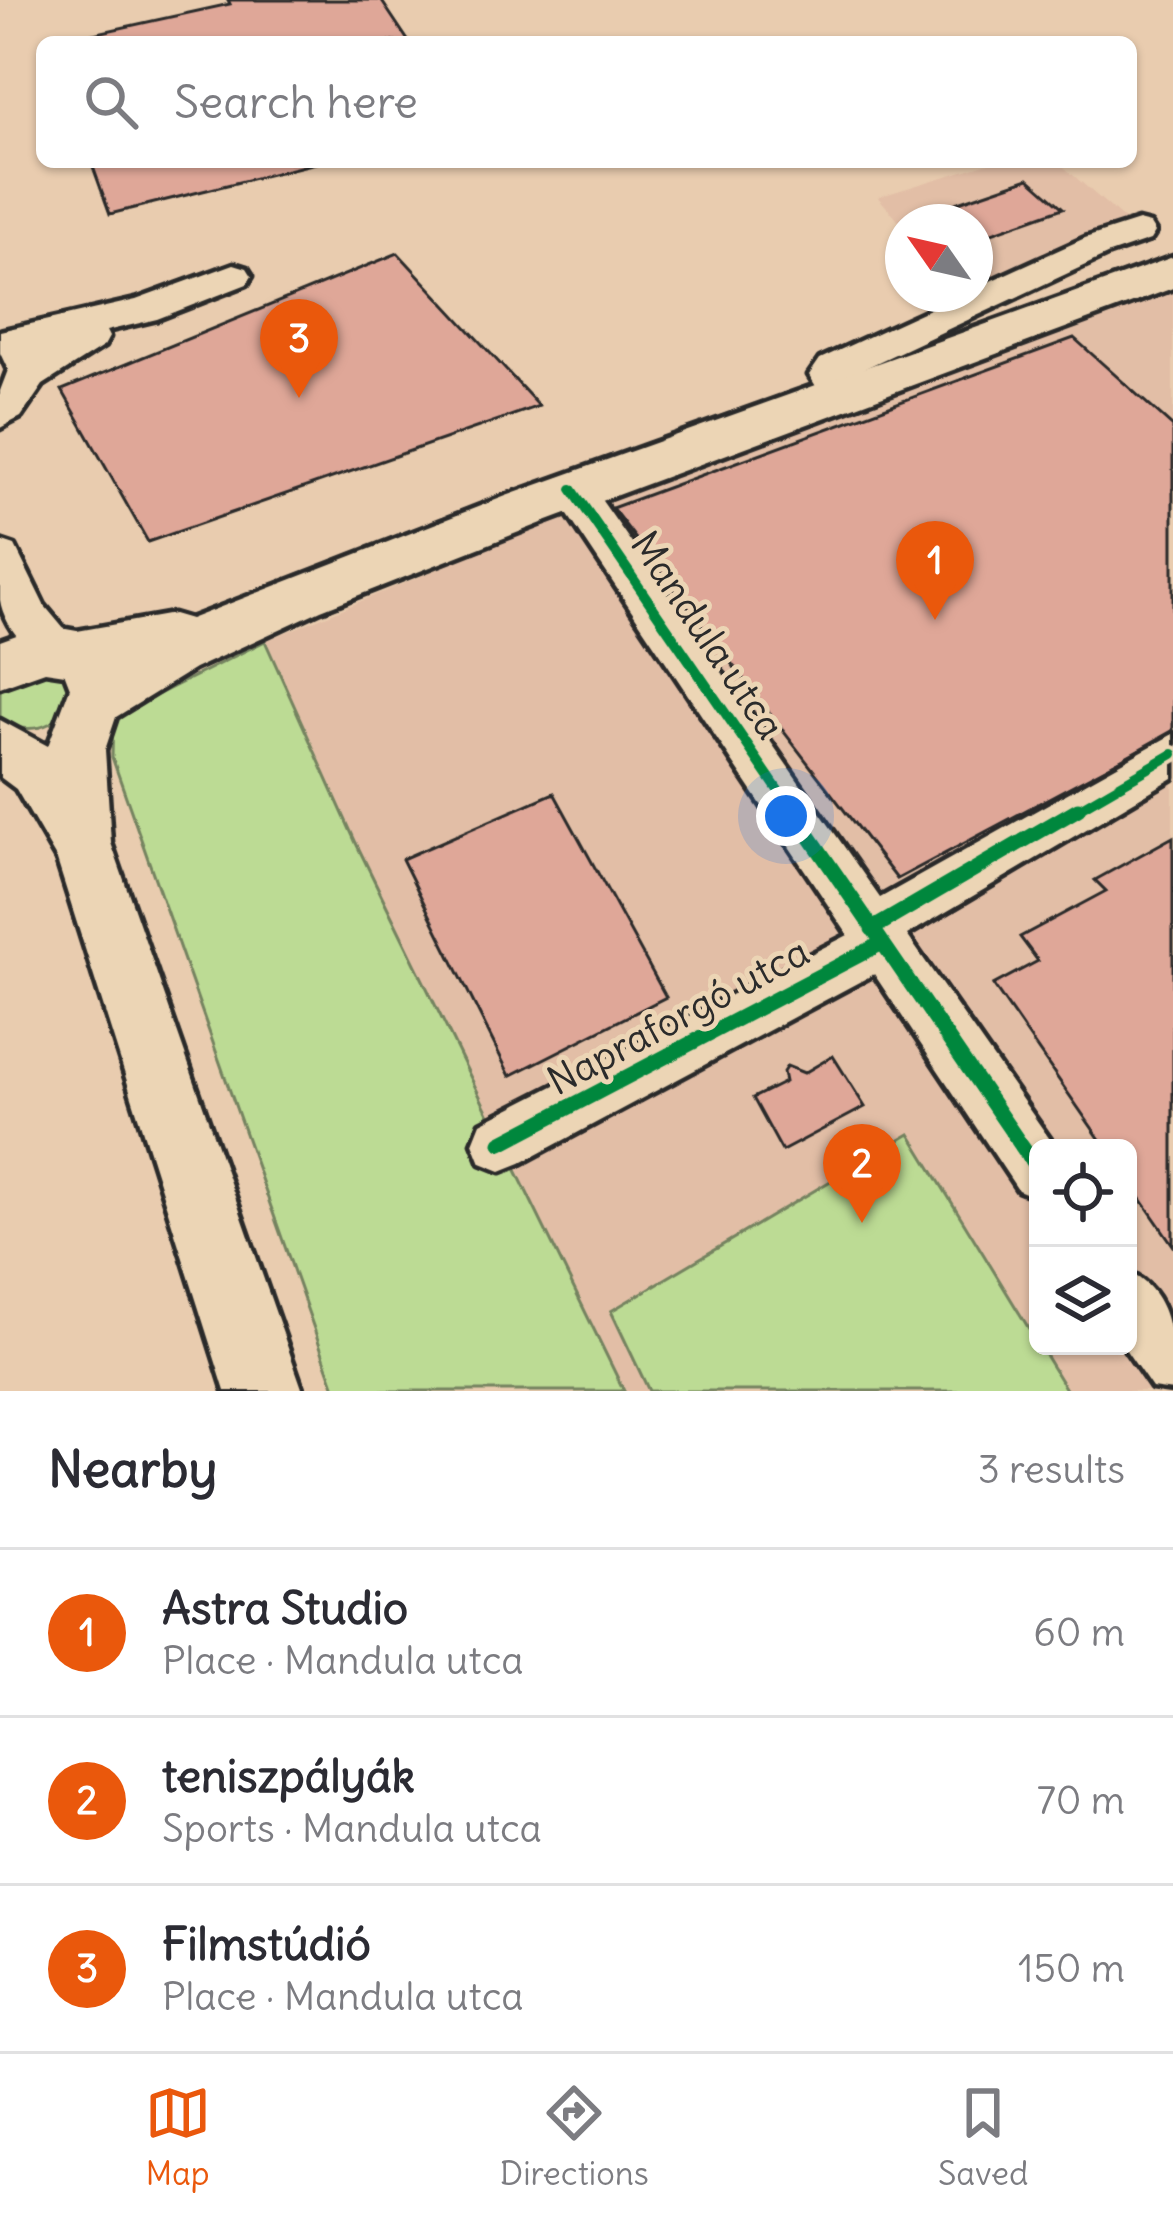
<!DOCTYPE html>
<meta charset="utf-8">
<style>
body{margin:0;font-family:Delius,sans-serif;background:#f2f2f3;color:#2b2b33}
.controls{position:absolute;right:36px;bottom:36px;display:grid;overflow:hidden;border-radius:18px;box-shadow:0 3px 9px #0004}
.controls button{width:108px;height:108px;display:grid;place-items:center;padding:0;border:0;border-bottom:3px solid #e1e1e2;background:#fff;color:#2b2b33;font:60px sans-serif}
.compass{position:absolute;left:885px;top:204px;width:108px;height:108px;border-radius:50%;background:#fff;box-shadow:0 3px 9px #0004;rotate:304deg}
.you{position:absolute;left:786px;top:816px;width:42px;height:42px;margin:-30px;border:9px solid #fff;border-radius:50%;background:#1a73e8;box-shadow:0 0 0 18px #1a73e833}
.badge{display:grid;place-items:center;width:78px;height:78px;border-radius:50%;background:#ea580c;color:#fff;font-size:39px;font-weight:700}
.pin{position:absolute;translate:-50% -99px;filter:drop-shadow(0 3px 6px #0008)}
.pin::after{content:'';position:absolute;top:63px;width:42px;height:36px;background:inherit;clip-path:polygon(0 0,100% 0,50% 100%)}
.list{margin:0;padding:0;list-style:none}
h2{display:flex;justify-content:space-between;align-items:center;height:156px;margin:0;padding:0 48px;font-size:51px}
h2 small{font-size:39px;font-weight:400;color:#7c7c81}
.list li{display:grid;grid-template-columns:78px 1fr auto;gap:36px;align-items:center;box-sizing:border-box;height:168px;padding:0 48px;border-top:3px solid #e1e1e2}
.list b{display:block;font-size:45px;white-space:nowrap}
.list p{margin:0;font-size:39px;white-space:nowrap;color:#7c7c81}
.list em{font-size:39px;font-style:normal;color:#7c7c81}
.icon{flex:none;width:66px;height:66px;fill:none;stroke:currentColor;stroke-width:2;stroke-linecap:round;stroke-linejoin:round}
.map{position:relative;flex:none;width:1173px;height:1391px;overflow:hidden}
.search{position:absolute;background:#fff;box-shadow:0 3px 9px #0004;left:36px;right:36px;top:36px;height:132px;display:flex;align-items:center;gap:30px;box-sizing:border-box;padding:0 42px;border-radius:18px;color:#7c7c81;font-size:45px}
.sheet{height:660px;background:#fff}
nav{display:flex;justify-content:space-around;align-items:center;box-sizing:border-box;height:168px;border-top:3px solid #e1e1e2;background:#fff;font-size:33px;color:#7c7c81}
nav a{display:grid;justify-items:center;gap:6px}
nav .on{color:#ea580c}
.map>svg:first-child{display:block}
.built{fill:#e2bea6;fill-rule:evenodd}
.green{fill:#bcdb94;stroke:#748360;stroke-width:3}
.building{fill:#dfa798;stroke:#2b2b2b;stroke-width:3}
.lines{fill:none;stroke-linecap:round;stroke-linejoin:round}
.minor-casing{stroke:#2b2b2b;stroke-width:9}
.major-casing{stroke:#2b2b2b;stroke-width:9}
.minor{fill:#ecd5b5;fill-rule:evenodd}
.major{fill:#ecd5b5;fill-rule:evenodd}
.cycleway-far1-casing{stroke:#ecd5b5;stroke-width:18}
.cycleway-casing{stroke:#ecd5b5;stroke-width:22}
.cycleway-far1{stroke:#00873e;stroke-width:10}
.cycleway{stroke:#00873e;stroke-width:15}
.labels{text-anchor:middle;stroke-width:10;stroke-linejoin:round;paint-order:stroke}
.street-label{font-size:39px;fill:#2b2b2b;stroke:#ecd5b5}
</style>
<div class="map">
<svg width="1173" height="1391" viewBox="0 0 1173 1391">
<rect width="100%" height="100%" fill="#e9ccaf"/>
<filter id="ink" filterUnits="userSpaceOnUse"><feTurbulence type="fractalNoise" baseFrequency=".00833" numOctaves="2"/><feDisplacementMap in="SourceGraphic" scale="24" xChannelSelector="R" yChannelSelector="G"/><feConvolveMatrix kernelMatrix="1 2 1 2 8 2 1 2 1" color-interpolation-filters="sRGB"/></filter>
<g filter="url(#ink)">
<!-- built -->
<path class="built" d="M 992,162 L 1058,162 L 1149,241 L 978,312 L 975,222 L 903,226 L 878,197 Z
M 1173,283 L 1173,1391 L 624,1391 L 356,843 L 265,641 L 626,491 ZM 1038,1148 L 1128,1148 L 1128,1346 L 1038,1346 Z"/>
<!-- green -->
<path class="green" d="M 265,641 L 356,843 L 624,1391 L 336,1391 L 112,757 L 113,717 Z
M 63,666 L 77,683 C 69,723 37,739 0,721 L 0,689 L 9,675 Z
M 910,1134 L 1067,1391 L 649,1391 L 611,1311 Z"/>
<!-- building -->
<path class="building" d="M 228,0 L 381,0 L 409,42 L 81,42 L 79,37 L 230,4 Z
M 102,162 L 320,162 L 110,214 L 92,164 Z
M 1029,178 L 1063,208 L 975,239 L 975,222 L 920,222 L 915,217 Z
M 398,253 L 539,406 L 148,542 L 62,390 Z
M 1074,338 L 1173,427 L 1173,732 L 897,879 L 612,508 Z
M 554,793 L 666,997 L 510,1076 L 402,859 Z
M 1173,837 L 1173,1245 L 1128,1180 L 1128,1148 L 1106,1148 L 993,985 L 1038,961 L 1020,937 L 1106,891 L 1095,880 Z
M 833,1056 L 865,1107 L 782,1151 L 753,1098 L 785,1082 L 783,1072 L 787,1066 L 804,1073 Z"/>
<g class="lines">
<!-- minor casing -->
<g class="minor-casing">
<path id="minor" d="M 1138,221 L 1150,224 L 1155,232 L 1150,240 L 1109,254 L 848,376 L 859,395 L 853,404 L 840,408 L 827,404 L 809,375 L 820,359 L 962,294 L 975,294 L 975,288 L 1085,238 Z
M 234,264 L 247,268 L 252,276 L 247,284 L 157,319 L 106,331 L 109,337 L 104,346 L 43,385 L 21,417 L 0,428 L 0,391 L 8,370 L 0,353 L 0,331 L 136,300 Z
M 572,474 L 586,478 L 880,898 L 1173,734 L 1173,778 L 907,935 L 1056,1148 L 1038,1148 L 1038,1198 L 1018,1190 L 874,974 L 521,1163 L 501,1171 L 481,1163 L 473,1143 L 481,1123 L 848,935 L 558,500 L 552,489 L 558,478 Z
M 0,541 L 15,546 L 44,605 L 80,648 L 74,661 C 41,671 5,632 0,600 C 0,581 0,560 0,541 Z
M 1128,1272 C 1173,1293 1173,1342 1173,1391 L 1152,1388 L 1123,1346 L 1128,1346 Z"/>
</g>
<!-- major casing -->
<g class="major-casing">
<path id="major" d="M 1173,257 L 1173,288 L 542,523 L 321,610 L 194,669 L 116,717 L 105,750 L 111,843 L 303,1391 L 225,1391 L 57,860 L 16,789 L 0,777 L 0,720 L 48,746 L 70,687 L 65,674 L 45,671 L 0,687 L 0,641 L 44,625 L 77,631 L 173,614 L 190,619 L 506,496 Z"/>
</g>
<!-- minor -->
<use href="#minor" class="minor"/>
<!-- major -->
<use href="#major" class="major"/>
<!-- cycleway-far1 casing -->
<g class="cycleway-far1-casing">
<path id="cycleway-far1" d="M 572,489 L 793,812
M 1073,812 L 1173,754"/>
</g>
<!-- cycleway casing -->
<g class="cycleway-casing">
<path id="cycleway" d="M 791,809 L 1038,1170
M 872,929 L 1078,809
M 501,1143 L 882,943"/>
</g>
<!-- cycleway-far1 -->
<use href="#cycleway-far1" class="cycleway-far1"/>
<!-- cycleway -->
<use href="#cycleway" class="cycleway"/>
</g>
</g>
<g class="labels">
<!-- street labels -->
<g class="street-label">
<text transform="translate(708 635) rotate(56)" y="14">Mandula utca</text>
<text transform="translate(678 1016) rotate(-28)" y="14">Napraforgó utca</text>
</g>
</g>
</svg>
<div class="controls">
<button><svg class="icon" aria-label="locate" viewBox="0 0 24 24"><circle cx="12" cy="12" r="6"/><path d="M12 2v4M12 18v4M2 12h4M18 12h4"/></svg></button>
<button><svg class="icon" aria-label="layers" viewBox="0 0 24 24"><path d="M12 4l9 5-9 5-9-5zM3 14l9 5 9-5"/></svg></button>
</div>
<svg class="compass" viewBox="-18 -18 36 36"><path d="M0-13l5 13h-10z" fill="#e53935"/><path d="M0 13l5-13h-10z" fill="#7c7c81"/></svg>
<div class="you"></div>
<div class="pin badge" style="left:935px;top:620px">1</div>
<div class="pin badge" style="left:862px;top:1223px">2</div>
<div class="pin badge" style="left:299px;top:398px">3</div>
<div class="search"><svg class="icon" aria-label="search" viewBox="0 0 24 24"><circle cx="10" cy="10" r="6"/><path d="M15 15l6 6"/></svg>Search here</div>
</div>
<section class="sheet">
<h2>Nearby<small>3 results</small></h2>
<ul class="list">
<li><span class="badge">1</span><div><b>Astra Studio</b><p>Place · Mandula utca</p></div><em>60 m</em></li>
<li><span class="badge">2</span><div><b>teniszpályák</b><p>Sports · Mandula utca</p></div><em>70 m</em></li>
<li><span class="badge">3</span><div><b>Filmstúdió</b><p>Place · Mandula utca</p></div><em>150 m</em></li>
</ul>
</section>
<nav>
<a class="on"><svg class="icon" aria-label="map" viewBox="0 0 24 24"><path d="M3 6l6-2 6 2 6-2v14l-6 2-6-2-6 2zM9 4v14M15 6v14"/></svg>Map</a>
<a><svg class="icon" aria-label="directions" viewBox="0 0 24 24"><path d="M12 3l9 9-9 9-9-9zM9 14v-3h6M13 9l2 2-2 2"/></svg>Directions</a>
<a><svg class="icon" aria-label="saved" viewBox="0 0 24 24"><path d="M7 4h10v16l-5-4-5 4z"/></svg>Saved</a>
</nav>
